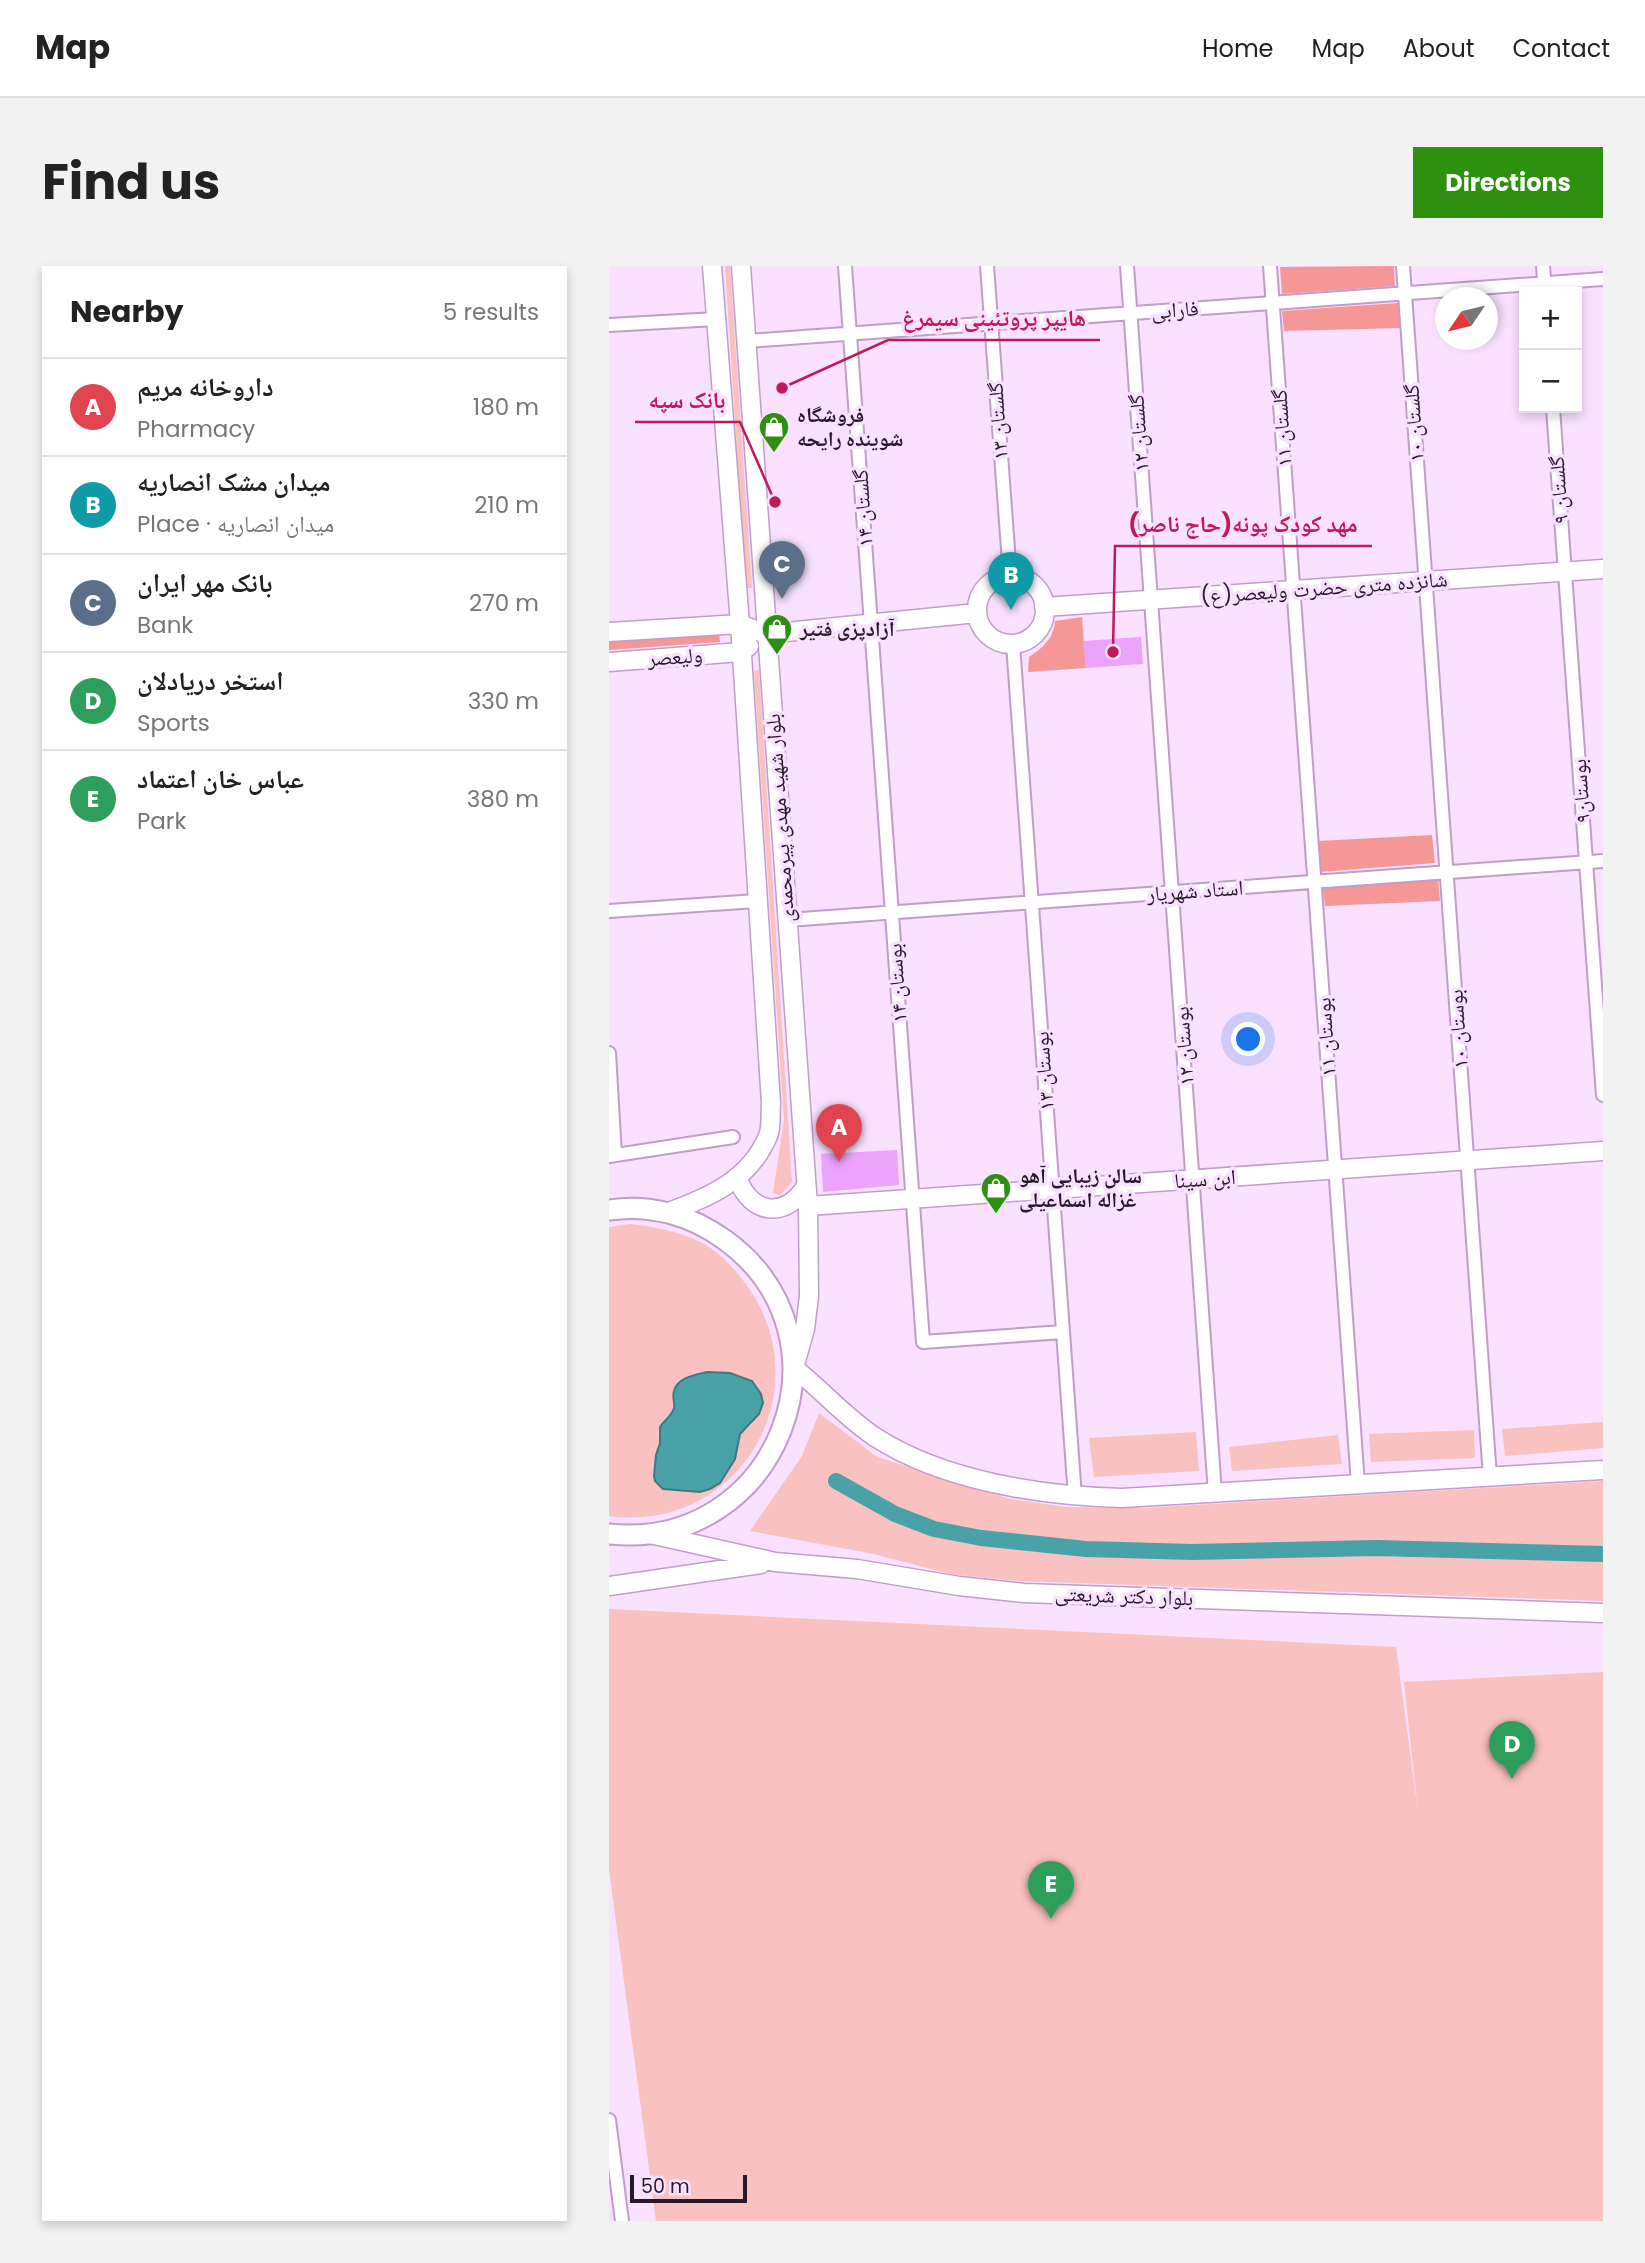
<!DOCTYPE html>
<meta charset="utf-8">
<style>
body{margin:0;font-family:Poppins,"Noto Naskh Arabic",sans-serif;background:#f2f2f2;color:#222}
.controls{position:absolute;right:21px;top:21px;display:grid;overflow:hidden;border-radius:0px;box-shadow:0 4px 10px #0003}
.controls button{width:63px;height:63px;display:grid;place-items:center;padding:0;border:0;border-bottom:2px solid #e0e0e0;background:#fff;color:#222;font:35px sans-serif}
.compass{position:absolute;left:826px;top:21px;width:63px;height:63px;border-radius:50%;background:#fff;box-shadow:0 4px 10px #0003;rotate:235deg}
.scale{position:absolute;left:21px;bottom:18px;width:117px;box-sizing:border-box;padding-left:7px;border:4px solid #27182a;border-top:0;font-size:19px;line-height:24px;white-space:nowrap;color:#27182a;-webkit-text-stroke:5px #f9e1ff;paint-order:stroke}
.you{position:absolute;left:640px;top:774px;width:24px;height:24px;margin:-18px;border:5px solid #fff;border-radius:50%;background:#1a73e8;box-shadow:0 0 0 10px #1a73e833}
.badge{display:grid;place-items:center;width:46px;height:46px;border-radius:50%;background:#2d900e;color:#fff;font-size:23px;font-weight:700}
.pin{position:absolute;translate:-50% -58px;filter:drop-shadow(0 2px 4px #0008)}
.pin::after{content:'';position:absolute;top:37px;width:24px;height:21px;background:inherit;clip-path:polygon(0 0,100% 0,50% 100%)}
.list{margin:0;padding:0;list-style:none}
h2{display:flex;justify-content:space-between;align-items:center;height:91px;margin:0;padding:0 28px;font-size:30px}
h2 small{font-size:23px;font-weight:400;color:#767676}
.list li{display:grid;grid-template-columns:46px 1fr auto;gap:21px;align-items:center;box-sizing:border-box;height:98px;padding:0 28px;border-top:2px solid #e0e0e0}
.list b{display:block;font-size:26px;white-space:nowrap}
.list p{margin:0;font-size:23px;white-space:nowrap;color:#767676}
.list em{font-size:23px;font-style:normal;color:#767676}
.map{position:relative;flex:none;width:994px;height:1955px;overflow:hidden;border-radius:0px}
header{display:flex;align-items:center;gap:42px;box-sizing:border-box;height:98px;padding:0 35px;background:#fff;border-bottom:2px solid #e0e0e0}
header strong{font-size:33px}
nav{display:flex;gap:38px;margin-inline-start:auto;font-size:24px}
.intro{display:flex;align-items:center;justify-content:space-between;box-sizing:border-box;height:168px;padding:0 42px}
h1{margin:0;font-size:49px}
.button{padding:18px 32px;border-radius:0px;background:#2d900e;color:#fff;font-size:24px;font-weight:700}
main{display:flex;gap:42px;padding:0 42px}
aside{flex:1;background:#fff;border-radius:0px;box-shadow:0 4px 10px #0003}
.map>svg:first-child{display:block}
.green{fill:#f9c1bf;fill-rule:evenodd}
.forest{fill:#f59797}
.water{fill:#49a2a7;stroke:#3f7982;stroke-width:2}
.lines{fill:none;stroke-linecap:round;stroke-linejoin:round}
.canal{stroke:#49a2a7;stroke-width:16}
.building{fill:#eba3fb}
.street-casing{stroke:#c29ccb;stroke-width:16}
.secondary-casing{stroke:#c29ccb;stroke-width:21}
.primary-casing{stroke:#c29ccb;stroke-width:23}
.street{stroke:#fff;stroke-width:12}
.secondary{stroke:#fff;stroke-width:18}
.primary{stroke:#fff;stroke-width:19}
.labels{text-anchor:middle;stroke-width:7;stroke-linejoin:round;paint-order:stroke}
.street-label{font-size:21px;fill:#27182a;stroke:#f9e1ff}
.poi-label{font-size:21px;font-weight:bold;fill:#27182a;stroke:#f9e1ff;text-anchor:start}
.leader{fill:none;stroke:#c2185b;stroke-width:2.5}
.callout-dot{fill:#c2185b;stroke:#f9e1ff;stroke-width:2.5}
.callout-label{font-size:23px;text-anchor:middle;font-weight:bold;fill:#c2185b;stroke:#f9e1ff;stroke-width:7;stroke-linejoin:round;paint-order:stroke}
</style>
<header>
<strong>Map</strong>
<nav><a>Home</a><a>Map</a><a>About</a><a>Contact</a></nav>
</header>
<div class="intro"><h1>Find us</h1><a class="button">Directions</a></div>
<main>
<aside>
<h2>Nearby<small>5 results</small></h2>
<ul class="list">
<li><span class="badge" style="background:#e0444e">A</span><div><b>داروخانه مریم</b><p>Pharmacy</p></div><em>180 m</em></li>
<li><span class="badge" style="background:#0f9aa8">B</span><div><b>میدان مشک انصاریه</b><p>Place · میدان انصاریه</p></div><em>210 m</em></li>
<li><span class="badge" style="background:#5c6f8a">C</span><div><b>بانک مهر ایران</b><p>Bank</p></div><em>270 m</em></li>
<li><span class="badge" style="background:#2e9e5b">D</span><div><b>استخر دریادلان</b><p>Sports</p></div><em>330 m</em></li>
<li><span class="badge" style="background:#2e9e5b">E</span><div><b>عباس خان اعتماد</b><p>Park</p></div><em>380 m</em></li>
</ul>
</aside>
<div class="map">
<svg width="994" height="1955" viewBox="0 0 994 1955">
<rect width="100%" height="100%" fill="#f9e1ff"/>
<!-- green -->
<path class="green" d="M 116,0 L 121,0 L 143,322 L 137,322 Z
M 150,404 L 183,916 L 171,929 L 164,927 L 175,854 L 145,405 Z
M 21,958 C 47,961 70,965 93,977 C 110,986 125,1002 136,1017 C 215,1122 131,1268 0,1250 L 0,961 ZM 76,1111 L 144,1157 L 131,1168 L 128,1186 L 80,1225 C 71,1223 61,1227 53,1222 C 36,1212 52,1190 51,1176 C 51,1169 48,1173 50,1165 C 54,1148 69,1149 64,1127 Z
M 210,1147 L 268,1191 L 401,1233 L 457,1241 L 534,1242 L 994,1215 L 994,1335 L 410,1315 L 341,1308 L 265,1288 L 141,1265 L 193,1190 Z
M 994,1156 L 994,1182 L 896,1190 L 893,1163 Z
M 865,1164 L 866,1192 L 762,1196 L 760,1168 Z
M 587,1166 L 590,1205 L 485,1211 L 480,1172 Z
M 729,1169 L 733,1198 L 623,1205 L 620,1181 Z
M 0,1343 L 787,1381 L 809,1546 L 795,1416 L 994,1406 L 994,1955 L 47,1955 L 0,1603 Z"/>
<!-- forest -->
<path class="forest" d="M 785,0 L 786,20 L 673,28 L 671,1 Z
M 789,37 L 793,62 L 675,65 L 673,45 Z
M 473,351 L 477,402 L 419,406 L 420,391 C 434,382 445,372 446,355 Z
M 110,365 L 111,376 L 0,384 L 0,374 Z
M 823,569 L 826,597 L 711,606 L 709,575 Z
M 829,612 L 831,635 L 716,640 L 713,619 Z"/>
<!-- water -->
<path class="water" d="M 98,1106 L 121,1107 L 143,1115 L 152,1128 L 154,1137 L 150,1148 L 131,1168 L 126,1193 L 111,1217 L 101,1223 L 91,1226 L 54,1223 L 46,1215 L 45,1210 L 47,1189 L 51,1177 L 51,1161 C 55,1154 62,1151 65,1142 C 66,1137 63,1130 65,1125 C 69,1111 86,1109 98,1106 Z"/>
<g class="lines">
<!-- canal -->
<path class="canal" d="M 227,1215 L 286,1248 L 325,1263 L 372,1272 L 477,1283 L 583,1286 L 768,1282 L 994,1288"/>
</g>
<!-- building -->
<path class="building" d="M 532,371 L 534,398 L 477,402 L 474,375 Z
M 288,884 L 290,919 L 214,926 L 212,888 Z"/>
<g class="lines">
<!-- street casing -->
<g class="street-casing">
<path id="street" d="M 236,0 L 314,1076 L 454,1066
M 378,0 L 401,310
M 518,0 L 606,1227
M 661,0 L 749,1218
M 794,0 L 881,1211
M 934,0 L 936,26
M 0,59 L 107,53
M 138,75 L 994,13
M 944,142 L 994,829
M 404,378 L 466,1231
M 0,645 L 148,635
M 179,654 L 994,595
M 0,787 L 6,889
M 0,890 L 124,871
M 0,1854 L 13,1955"/>
</g>
<!-- secondary casing -->
<g class="secondary-casing">
<path id="secondary" d="M 132,0 L 199,940 L 200,1030 L 196,1063 L 185,1102 C 213,1124 236,1151 266,1171 C 334,1215 433,1230 513,1232 L 994,1204
M368 344a34 34 0 1 1 68 0a34 34 0 1 1-68 0Z
M 435,341 L 994,303
M 0,366 L 131,358 L 157,368 L 368,347
M 0,396 L 132,386 L 140,380
M 129,913 C 142,949 177,953 197,920
M 199,940 L 994,885
M 60,946 C 101,930 140,915 159,870 C 163,861 161,847 162,837 L 131,358 L 103,0
M 41,1268 L 166,1296 L 248,1303 L 350,1320 L 415,1327 L 994,1347
M 0,1320 L 152,1298"/>
</g>
<!-- primary casing -->
<g class="primary-casing">
<path id="primary" d="M 0,944 C 41,938 82,949 116,974 C 252,1073 168,1286 0,1268"/>
</g>
<!-- street -->
<use href="#street" class="street"/>
<!-- secondary -->
<use href="#secondary" class="secondary"/>
<!-- primary -->
<use href="#primary" class="primary"/>
</g>
<!-- icons -->
<defs>
<g id="shop-pin" transform="scale(1.575)"><path d="M0 17L-7.5 6A9.5 9.5 0 1 1 7.5 6Z" fill="#2d900e" stroke="#f9e1ff"/><path d="M-5-2.5h2.3a2.7 3.5 0 0 1 5.4 0H5L5.5 6h-11ZM-1.5-2.5h3a1.5 2.3 0 0 0-3 0Z" fill="#fff"/></g>
</defs>
<g fill-rule="evenodd">
<use href="#shop-pin" x="165" y="161"/>
<use href="#shop-pin" x="168" y="363"/>
<use href="#shop-pin" x="387" y="922"/>
</g>
<g class="labels">
<!-- street labels -->
<g class="street-label">
<text transform="translate(566 44) rotate(-4)" y="7">فارابی</text>
<text transform="translate(389 155) rotate(-94)" y="7">گلستان ۱۳</text>
<text transform="translate(805 157) rotate(-94)" y="7">گلستان ۱۰</text>
<text transform="translate(673 162) rotate(-94)" y="7">گلستان ۱۱</text>
<text transform="translate(530 167) rotate(-94)" y="7">گلستان ۱۲</text>
<text transform="translate(950 224) rotate(-94)" y="7">گلستان ۹</text>
<text transform="translate(254 242) rotate(-94)" y="7">گلستان ۱۴</text>
<text transform="translate(715 322) rotate(-4)" y="7">شانزده متری حضرت ولیعصر(ع)</text>
<text transform="translate(66 391) rotate(-4)" y="7">ولیعصر</text>
<text transform="translate(972 525) rotate(-94)" y="7">بوستان۹</text>
<text transform="translate(171 552) rotate(-94)" y="7">بلوار شهید مهدی پیرمحمدی</text>
<text transform="translate(586 625) rotate(-4)" y="7">استاد شهریار</text>
<text transform="translate(288 717) rotate(-94)" y="7">بوستان ۱۴</text>
<text transform="translate(849 763) rotate(-94)" y="7">بوستان ۱۰</text>
<text transform="translate(717 771) rotate(-94)" y="7">بوستان ۱۱</text>
<text transform="translate(575 780) rotate(-94)" y="7">بوستان ۱۲</text>
<text transform="translate(435 805) rotate(-94)" y="7">بوستان ۱۳</text>
<text transform="translate(596 913) rotate(-4)" y="7">ابن سینا</text>
<text transform="translate(515 1330) rotate(2)" y="7">بلوار دکتر شریعتی</text>
</g>
<!-- poi labels -->
<g class="poi-label">
<text x="188" y="156">فروشگاه<tspan x="188" dy="24">شوینده رایحه</tspan></text>
<text x="191" y="370">آزادپزی فتیر</text>
<text x="410" y="917">سالن زیبایی آهو<tspan x="410" dy="24">غزاله اسماعیلی</tspan></text>
</g>
</g>
<!-- callouts -->
<path class="leader" d="M173 122L279 74H491M166 236L131 156H26M504 386L506 280H763"/>
<g class="callout-dot">
<circle cx="173" cy="122" r="7"/>
<circle cx="166" cy="236" r="7"/>
<circle cx="504" cy="386" r="7"/>
</g>
<g class="callout-label">
<text x="385" y="60">هایپر پروتئینی سیمرغ</text>
<text x="78" y="142">بانک سپه</text>
<text x="634" y="266">مهد کودک پونه(حاج ناصر)</text>
</g>
</svg>
<div class="controls">
<button>+</button>
<button>−</button>
</div>
<svg class="compass" viewBox="-18 -18 36 36"><path d="M0-13l5 13h-10z" fill="#e53935"/><path d="M0 13l5-13h-10z" fill="#767676"/></svg>
<div class="scale">50 m</div>
<div class="you"></div>
<div class="pin badge" style="left:230px;top:896px;background:#e0444e">A</div>
<div class="pin badge" style="left:402px;top:344px;background:#0f9aa8">B</div>
<div class="pin badge" style="left:173px;top:333px;background:#5c6f8a">C</div>
<div class="pin badge" style="left:903px;top:1513px;background:#2e9e5b">D</div>
<div class="pin badge" style="left:442px;top:1653px;background:#2e9e5b">E</div>
</div>
</main>
